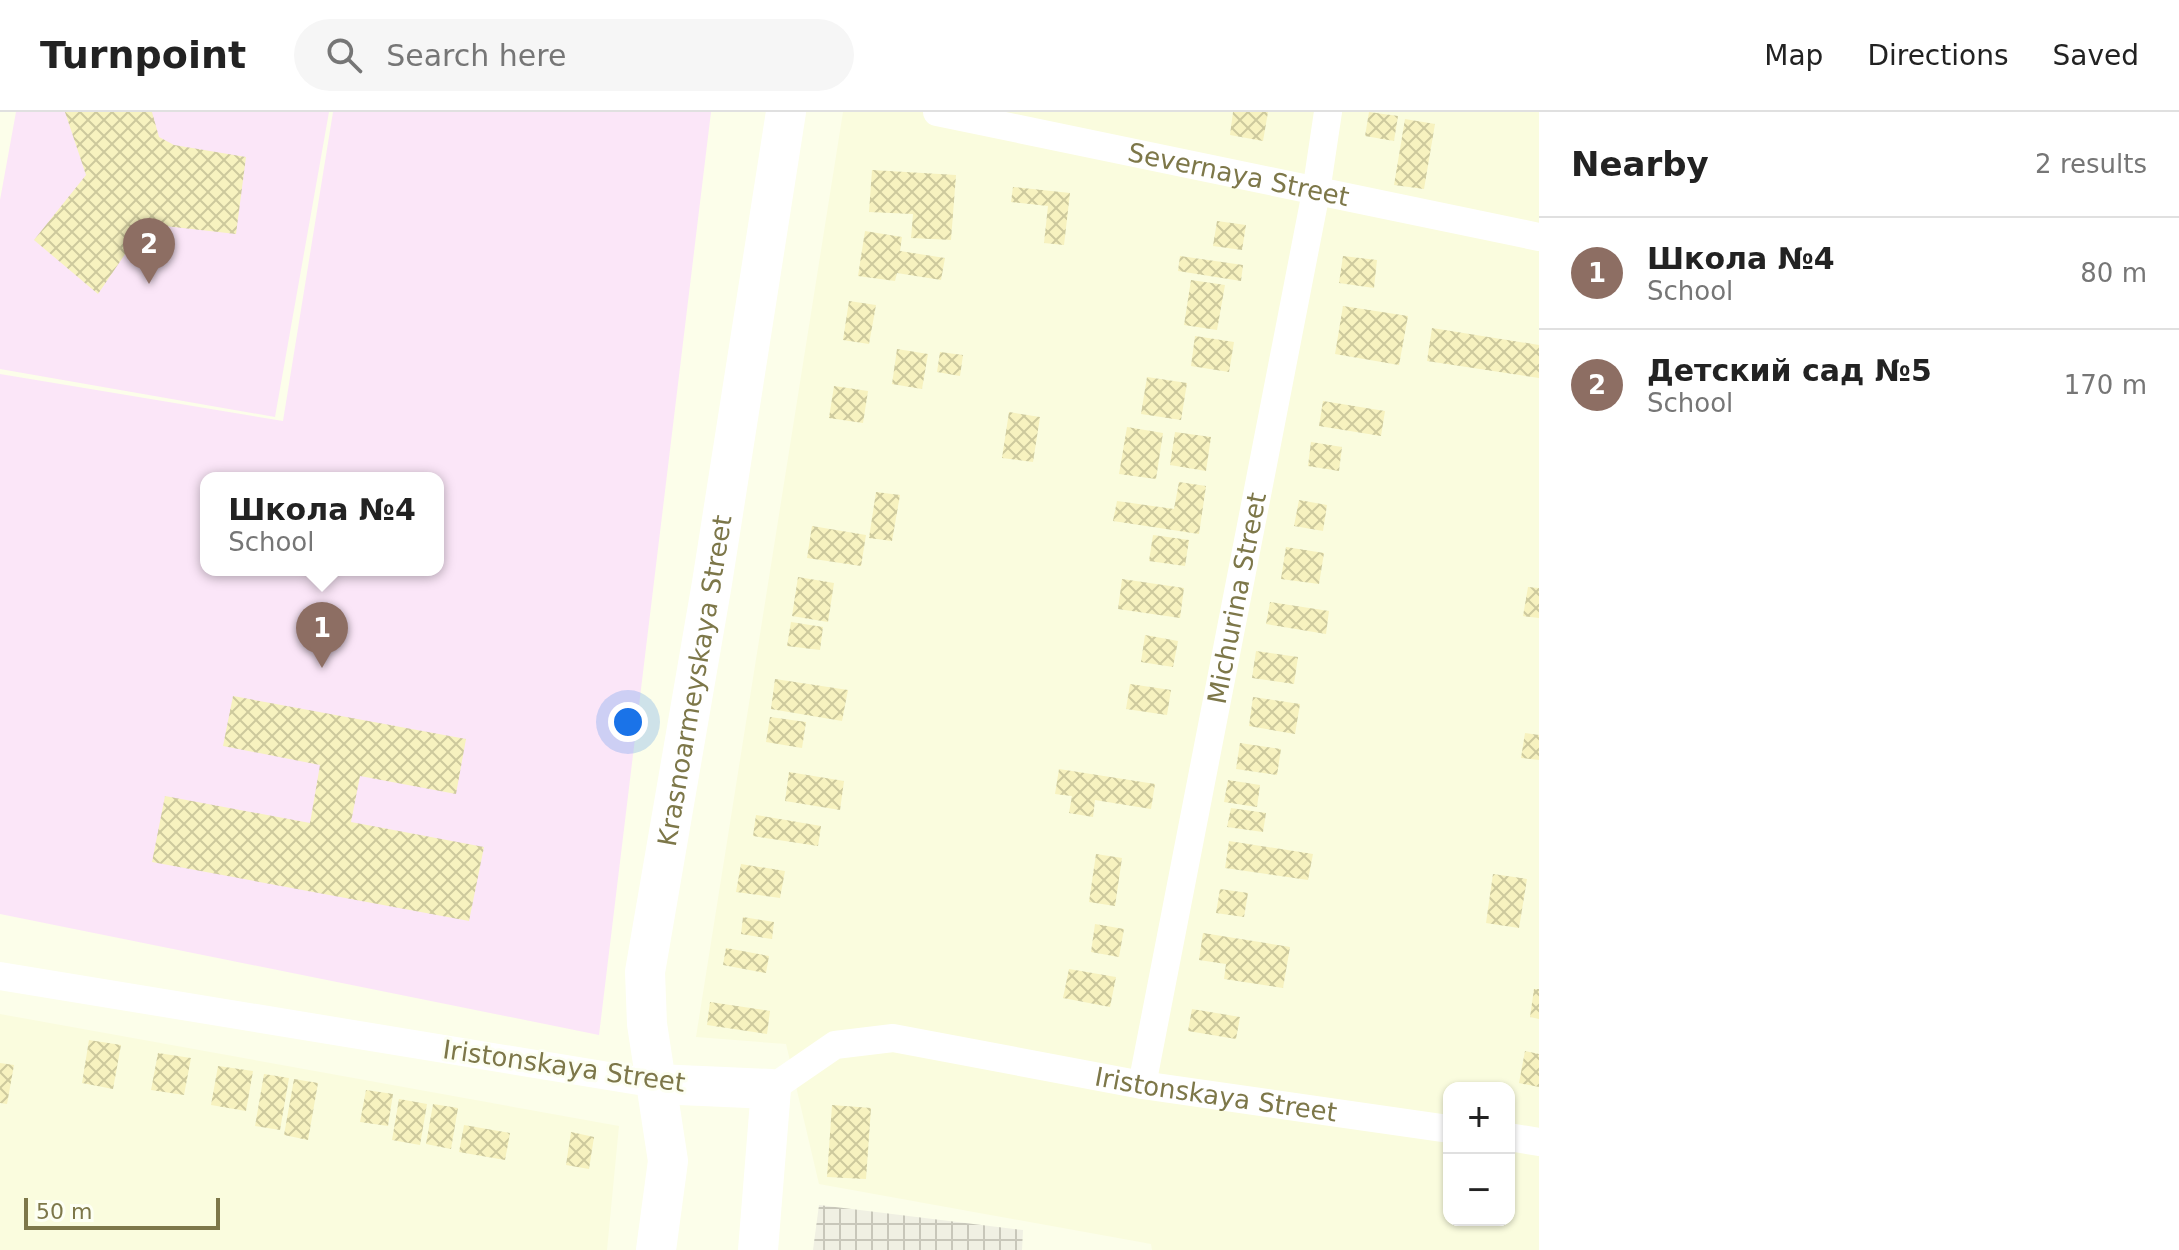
<!DOCTYPE html>
<meta charset="utf-8">
<style>
body{margin:0;font-family:"DejaVu Sans",sans-serif;background:#f6f6f6;color:#222}
.controls{position:absolute;right:24px;bottom:24px;display:grid;overflow:hidden;border-radius:16px;box-shadow:0 2px 6px #0004}
.controls button{width:72px;height:72px;display:grid;place-items:center;padding:0;border:0;border-bottom:2px solid #e0e0e0;background:#fff;color:#222;font:40px sans-serif}
.scale{position:absolute;left:24px;bottom:20px;width:196px;box-sizing:border-box;padding-left:8px;border:4px solid #7d7749;border-top:0;font-size:22px;line-height:28px;white-space:nowrap;color:#7d7749;-webkit-text-stroke:6px #fdfff3;paint-order:stroke}
.you{position:absolute;left:628px;top:610px;width:28px;height:28px;margin:-20px;border:6px solid #fff;border-radius:50%;background:#1a73e8;box-shadow:0 0 0 12px #1a73e833}
.badge{display:grid;place-items:center;width:52px;height:52px;border-radius:50%;background:#b45309;color:#fff;font-size:26px;font-weight:700}
.pin{position:absolute;translate:-50% -66px;filter:drop-shadow(0 2px 4px #0008)}
.pin::after{content:'';position:absolute;top:42px;width:28px;height:24px;background:inherit;clip-path:polygon(0 0,100% 0,50% 100%)}
.popup{position:absolute;left:200px;top:360px;width:244px;height:104px;box-sizing:border-box;display:grid;place-content:center;border-radius:16px;background:#fff;filter:drop-shadow(0 2px 6px #0005);font-size:26px;white-space:nowrap;color:#767676}
.popup b{font-size:30px;color:#222}
.popup::after{content:'';position:absolute;left:50%;top:100%;margin-left:-16px;border:16px solid transparent;border-top-color:#fff}
.list{margin:0;padding:0;list-style:none}
h2{display:flex;justify-content:space-between;align-items:center;height:104px;margin:0;padding:0 32px;font-size:34px}
h2 small{font-size:26px;font-weight:400;color:#767676}
.list li{display:grid;grid-template-columns:52px 1fr auto;gap:24px;align-items:center;box-sizing:border-box;height:112px;padding:0 32px;border-top:2px solid #e0e0e0}
.list b{display:block;font-size:30px;white-space:nowrap}
.list p{margin:0;font-size:26px;white-space:nowrap;color:#767676}
.list em{font-size:26px;font-style:normal;color:#767676}
.icon{flex:none;width:44px;height:44px;fill:none;stroke:currentColor;stroke-width:2;stroke-linecap:round;stroke-linejoin:round}
.map{position:relative;flex:none;width:1539px;height:1138px;overflow:hidden}
header{display:flex;align-items:center;gap:48px;box-sizing:border-box;height:112px;padding:0 40px;background:#fff;border-bottom:2px solid #e0e0e0}
header strong{font-size:38px}
nav{display:flex;gap:44px;margin-inline-start:auto;font-size:28px}
.search{width:560px;height:72px;background:#f6f6f6;display:flex;align-items:center;gap:20px;box-sizing:border-box;padding:0 28px;border-radius:44px;color:#767676;font-size:30px}
main{display:flex}
aside{flex:1;background:#fff}
.map>svg:first-child{display:block}
.residential{fill:#fafcde;fill-rule:evenodd}
.industrial{fill:url(#industrial-grid)}
.education{fill:#fbe6f8;fill-rule:evenodd}
.building{fill:url(#building-cross-hatch)}
.lines{fill:none;stroke-linecap:round;stroke-linejoin:round}
.street{stroke:#fff;stroke-width:28}
.secondary{stroke:#fff;stroke-width:40}
.labels{text-anchor:middle;stroke-width:6;stroke-linejoin:round;paint-order:stroke}
.street-label{font-size:26px;fill:#7d7749;stroke:#fdfff3}
</style>
<header>
<strong>Turnpoint</strong>
<div class="search"><svg class="icon" aria-label="search" viewBox="0 0 24 24"><circle cx="10" cy="10" r="6"/><path d="M15 15l6 6"/></svg>Search here</div>
<nav><a>Map</a><a>Directions</a><a>Saved</a></nav>
</header>
<main>
<div class="map">
<svg width="1539" height="1138" viewBox="0 0 1539 1138">
<defs>
<pattern id="industrial-grid" width="8" height="8" patternUnits="userSpaceOnUse" patternTransform="scale(2)"><rect width="8" height="8" fill="#f0f0e3"/><path d="M0 4h8M4 0v8" fill="none" stroke="#c8c7ba"/></pattern>
<pattern id="building-cross-hatch" width="8" height="8" patternUnits="userSpaceOnUse" patternTransform="scale(2)"><rect width="8" height="8" fill="#f7f2bf"/><path d="M0 0l8 8M0 8l8-8" fill="none" stroke="#cdc99d"/></pattern>
</defs>
<rect width="100%" height="100%" fill="#fcfeea"/>
<!-- residential -->
<path class="residential" d="M 843,0 L 1539,0 L 1539,1138 L 1152,1138 L 1151,1132 L 819,1072 L 786,932 L 696,925 ZM 1449,976 L 1509,976 L 1509,1108 L 1449,1108 Z
M 0,902 L 619,1014 L 607,1138 L 0,1138 Z"/>
<!-- industrial -->
<path class="industrial" d="M 819,1093 L 1023,1118 L 1022,1138 L 813,1138 Z"/>
<!-- education -->
<path class="education" d="M 16,0 L 329,0 L 275,305 L 0,257 L 0,88 Z
M 333,0 L 711,0 L 599,923 L 0,802 L 0,262 L 283,309 ZM 206,366 L 438,366 L 438,458 L 206,458 Z"/>
<!-- building -->
<path class="building" d="M 65,0 L 152,0 L 159,25 L 174,33 L 246,45 L 236,122 L 165,114 L 138,123 L 98,182 L 34,128 L 86,63 Z
M 1233,0 L 1268,0 L 1263,29 L 1230,23 Z
M 1369,0 L 1398,4 L 1394,29 L 1365,24 Z
M 1405,7 L 1435,12 L 1424,77 L 1394,73 Z
M 872,58 L 956,63 L 951,128 L 911,126 L 913,102 L 869,100 Z
M 1013,75 L 1070,81 L 1064,133 L 1044,131 L 1048,94 L 1011,90 Z
M 1217,109 L 1246,113 L 1242,138 L 1213,134 Z
M 865,119 L 902,125 L 900,139 L 945,146 L 941,168 L 897,161 L 895,169 L 858,164 Z
M 1180,144 L 1243,153 L 1241,169 L 1178,159 Z
M 1343,144 L 1377,148 L 1374,176 L 1339,171 Z
M 1191,168 L 1225,173 L 1217,218 L 1184,213 Z
M 849,189 L 876,193 L 869,232 L 843,228 Z
M 1343,194 L 1408,204 L 1399,253 L 1335,242 Z
M 1432,216 L 1539,233 L 1539,266 L 1427,249 Z
M 1195,224 L 1234,230 L 1229,260 L 1191,254 Z
M 897,237 L 928,242 L 922,277 L 892,272 Z
M 940,240 L 963,243 L 960,264 L 937,260 Z
M 1147,265 L 1187,271 L 1181,308 L 1141,302 Z
M 834,274 L 868,279 L 863,311 L 829,306 Z
M 1323,289 L 1385,299 L 1381,324 L 1319,314 Z
M 1009,300 L 1040,305 L 1033,350 L 1002,346 Z
M 1127,315 L 1163,321 L 1156,367 L 1119,362 Z
M 1175,320 L 1211,325 L 1206,359 L 1170,353 Z
M 1311,330 L 1342,335 L 1339,359 L 1308,354 Z
M 1179,370 L 1206,374 L 1199,422 L 1113,409 L 1117,389 L 1174,397 Z
M 876,380 L 900,383 L 892,429 L 869,426 Z
M 1299,388 L 1327,393 L 1323,419 L 1294,414 Z
M 812,414 L 866,423 L 861,454 L 807,446 Z
M 1153,423 L 1189,428 L 1185,454 L 1149,449 Z
M 1286,435 L 1324,441 L 1319,472 L 1281,467 Z
M 798,465 L 834,471 L 828,510 L 792,504 Z
M 1122,467 L 1184,476 L 1180,506 L 1118,497 Z
M 1528,475 L 1539,476 L 1539,506 L 1523,504 Z
M 1270,490 L 1329,499 L 1326,522 L 1266,512 Z
M 791,510 L 823,515 L 820,538 L 787,534 Z
M 1145,523 L 1178,529 L 1173,555 L 1141,550 Z
M 1256,539 L 1298,545 L 1294,572 L 1252,566 Z
M 775,567 L 848,578 L 842,609 L 771,597 Z
M 1130,572 L 1171,578 L 1167,603 L 1126,597 Z
M 233,584 L 466,627 L 456,682 L 360,664 L 351,710 L 484,735 L 469,809 L 152,750 L 165,684 L 310,711 L 320,653 L 223,634 Z
M 1253,585 L 1300,592 L 1295,622 L 1249,614 Z
M 770,605 L 806,610 L 802,636 L 766,630 Z
M 1525,621 L 1539,623 L 1539,648 L 1521,646 Z
M 1240,631 L 1281,637 L 1277,663 L 1236,657 Z
M 1059,657 L 1155,672 L 1151,697 L 1095,688 L 1093,705 L 1069,701 L 1072,684 L 1055,682 Z
M 789,660 L 844,669 L 840,698 L 785,689 Z
M 1228,668 L 1260,673 L 1257,695 L 1224,690 Z
M 1231,696 L 1266,701 L 1263,720 L 1227,715 Z
M 756,703 L 821,714 L 818,734 L 753,724 Z
M 1229,729 L 1313,742 L 1308,768 L 1225,756 Z
M 1096,742 L 1122,746 L 1115,794 L 1089,790 Z
M 741,752 L 785,759 L 780,786 L 736,780 Z
M 1493,762 L 1527,767 L 1519,816 L 1486,811 Z
M 1220,777 L 1248,781 L 1244,805 L 1216,801 Z
M 743,805 L 774,810 L 772,827 L 741,822 Z
M 1095,812 L 1124,817 L 1119,845 L 1091,840 Z
M 1203,821 L 1290,835 L 1283,876 L 1224,867 L 1226,852 L 1199,848 Z
M 726,836 L 769,844 L 766,861 L 723,853 Z
M 1069,857 L 1116,865 L 1110,895 L 1063,886 Z
M 1534,877 L 1539,877 L 1539,907 L 1530,905 Z
M 710,890 L 770,899 L 767,922 L 707,913 Z
M 1192,897 L 1240,905 L 1236,927 L 1188,919 Z
M 89,928 L 121,933 L 113,977 L 82,971 Z
M 1525,939 L 1539,942 L 1539,975 L 1519,971 Z
M 158,941 L 191,946 L 184,983 L 151,978 Z
M 0,951 L 14,953 L 7,992 L 0,991 Z
M 218,954 L 253,959 L 246,999 L 211,993 Z
M 264,962 L 289,966 L 280,1018 L 255,1014 Z
M 294,967 L 318,971 L 308,1028 L 284,1023 Z
M 366,978 L 393,982 L 388,1014 L 360,1010 Z
M 399,987 L 427,992 L 420,1033 L 392,1028 Z
M 433,992 L 458,996 L 451,1037 L 426,1032 Z
M 832,993 L 871,996 L 866,1067 L 827,1065 Z
M 464,1013 L 510,1021 L 505,1048 L 459,1040 Z
M 571,1020 L 594,1025 L 589,1057 L 566,1053 Z"/>
<g class="lines">
<!-- street -->
<g class="street">
<path id="s1" d="M 937,0 L 1539,125"/>
<path d="M 0,864 L 657,972"/>
<path id="s2" d="M 1142,973 L 1316,80 L 1328,0"/>
<path id="s3" d="M 771,977 L 835,933 L 893,926 L 1142,973 L 1449,1017"/>
<path d="M 1509,1025 L 1539,1030"/>
</g>
<!-- secondary -->
<g class="secondary">
<path d="M 657,972 L 771,977 L 758,1138"/>
<path id="s4" d="M 656,1138 L 668,1049 L 647,912 L 645,860 L 712,471 L 786,0"/>
</g>
</g>
<g class="labels">
<!-- street labels -->
<g class="street-label">
<text dy="9" stroke="none"><textPath href="#s1" startOffset="308">Severnaya Street</textPath></text>
<text dy="9" stroke="none"><textPath href="#s2" startOffset="496">Michurina Street</textPath></text>
<text dy="9" stroke="none"><textPath href="#s4" startOffset="576">Krasnoarmeyskaya Street</textPath></text>
<text transform="translate(564 954) rotate(8)" y="9">Iristonskaya Street</text>
<text dy="9" stroke="none"><textPath href="#s3" startOffset="464">Iristonskaya Street</textPath></text>
</g>
</g>
</svg>
<div class="controls">
<button>+</button>
<button>−</button>
</div>
<div class="scale">50 m</div>
<div class="you"></div>
<div class="pin badge" style="left:322px;top:556px;background:#8d6e63">1</div>
<div class="popup"><b>Школа №4</b>School</div>
<div class="pin badge" style="left:149px;top:172px;background:#8d6e63">2</div>
</div>
<aside>
<h2>Nearby<small>2 results</small></h2>
<ul class="list">
<li><span class="badge" style="background:#8d6e63">1</span><div><b>Школа №4</b><p>School</p></div><em>80 m</em></li>
<li><span class="badge" style="background:#8d6e63">2</span><div><b>Детский сад №5</b><p>School</p></div><em>170 m</em></li>
</ul>
</aside>
</main>
